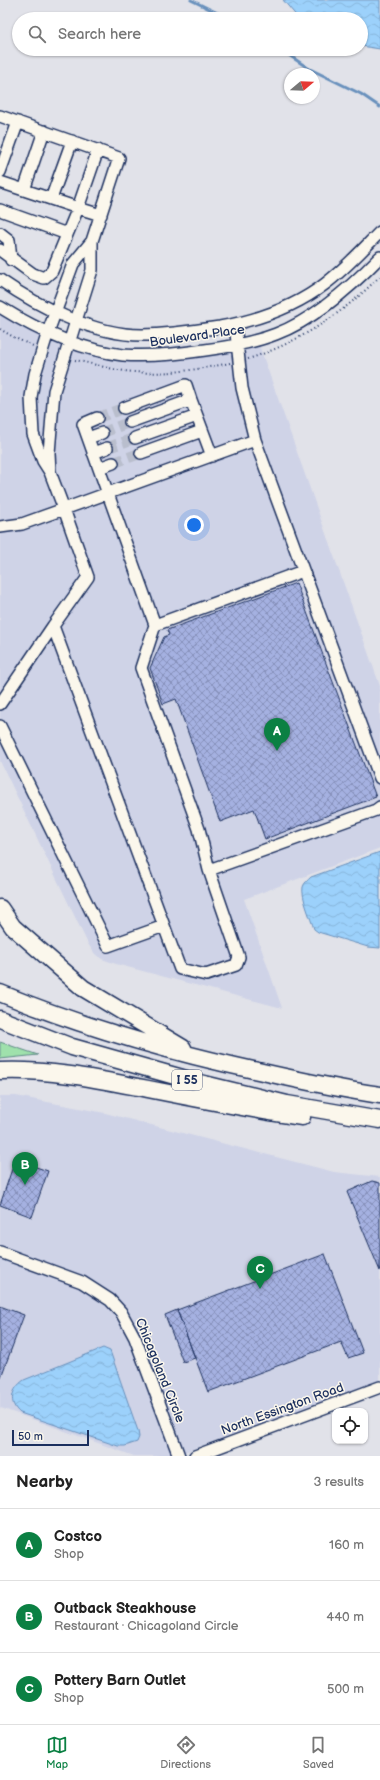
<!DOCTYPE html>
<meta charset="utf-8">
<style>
body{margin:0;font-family:"Balsamiq Sans",sans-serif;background:#f2f2f2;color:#222}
.controls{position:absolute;right:12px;bottom:12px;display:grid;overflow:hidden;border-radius:8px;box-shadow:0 1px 3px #0004}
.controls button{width:36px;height:36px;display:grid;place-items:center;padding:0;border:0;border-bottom:1px solid #e0e0e0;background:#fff;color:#222;font:20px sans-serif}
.compass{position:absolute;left:284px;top:68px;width:36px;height:36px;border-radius:50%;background:#fff;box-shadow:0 1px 3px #0004;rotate:71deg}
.scale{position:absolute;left:12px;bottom:10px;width:77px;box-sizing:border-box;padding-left:4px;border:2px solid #1b2f5e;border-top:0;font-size:11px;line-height:14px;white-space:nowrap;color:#1b2f5e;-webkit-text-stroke:3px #fbf7ec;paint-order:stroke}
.you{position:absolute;left:194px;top:525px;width:14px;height:14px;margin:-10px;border:3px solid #fff;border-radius:50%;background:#1a73e8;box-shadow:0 0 0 6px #1a73e833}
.badge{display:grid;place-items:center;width:26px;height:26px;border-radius:50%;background:#0b8043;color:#fff;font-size:13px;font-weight:700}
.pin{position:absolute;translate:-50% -33px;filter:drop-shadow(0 1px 2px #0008)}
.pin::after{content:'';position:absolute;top:21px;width:14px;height:12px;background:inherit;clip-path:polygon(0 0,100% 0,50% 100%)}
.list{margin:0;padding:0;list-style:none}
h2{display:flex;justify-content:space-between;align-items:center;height:52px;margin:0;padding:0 16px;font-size:17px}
h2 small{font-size:13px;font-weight:400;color:#767676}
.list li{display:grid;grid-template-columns:26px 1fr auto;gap:12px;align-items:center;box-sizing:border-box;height:72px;padding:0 16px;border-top:1px solid #e0e0e0}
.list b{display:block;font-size:15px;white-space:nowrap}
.list p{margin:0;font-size:13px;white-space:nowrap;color:#767676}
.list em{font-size:13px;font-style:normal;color:#767676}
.icon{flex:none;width:22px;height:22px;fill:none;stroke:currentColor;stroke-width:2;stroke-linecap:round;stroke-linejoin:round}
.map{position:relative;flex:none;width:380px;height:1456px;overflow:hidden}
.search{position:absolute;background:#fff;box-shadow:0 1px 3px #0004;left:12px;right:12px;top:12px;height:44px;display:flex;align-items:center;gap:10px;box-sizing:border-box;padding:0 14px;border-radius:22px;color:#767676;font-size:15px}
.sheet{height:268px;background:#fff}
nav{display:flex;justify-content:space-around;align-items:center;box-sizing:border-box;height:56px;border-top:1px solid #e0e0e0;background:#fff;font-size:11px;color:#767676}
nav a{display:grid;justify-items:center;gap:2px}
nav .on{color:#0b8043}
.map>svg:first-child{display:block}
.built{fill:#cfd3e7}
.green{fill:#9fe1ac;stroke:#5d8885}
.water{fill:url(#water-waves);stroke:#6890bc}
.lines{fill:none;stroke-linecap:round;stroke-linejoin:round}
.stream{stroke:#6890bc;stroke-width:3}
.building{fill:url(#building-cross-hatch);stroke:#1b2f5e}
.minor-tunnel{stroke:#b9becd;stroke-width:11;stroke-dasharray:11 5.5;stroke-linecap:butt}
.minor-casing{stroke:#1b2f5e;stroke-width:14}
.highway-casing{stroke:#1b2f5e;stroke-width:19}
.path{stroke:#1b2f5e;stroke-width:2;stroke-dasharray:1 3;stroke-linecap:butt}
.minor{stroke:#fbf7ec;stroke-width:11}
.highway{stroke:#fbf7ec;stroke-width:16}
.labels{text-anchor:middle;stroke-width:3;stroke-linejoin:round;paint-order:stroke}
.shield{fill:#fbf7ec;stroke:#5e6b89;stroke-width:1}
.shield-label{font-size:12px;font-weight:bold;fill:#1b2f5e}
.street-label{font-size:13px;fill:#1b2f5e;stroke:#fbf7ec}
</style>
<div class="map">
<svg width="380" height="1456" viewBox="0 0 380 1456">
<defs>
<pattern id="water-waves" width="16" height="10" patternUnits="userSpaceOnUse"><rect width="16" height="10" fill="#9cd1fb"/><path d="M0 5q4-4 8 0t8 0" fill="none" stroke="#86b4da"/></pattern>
<pattern id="building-cross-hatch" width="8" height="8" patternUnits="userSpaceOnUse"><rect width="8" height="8" fill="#a5b1e1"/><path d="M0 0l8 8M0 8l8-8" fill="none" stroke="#8690ba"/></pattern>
</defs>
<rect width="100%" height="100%" fill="#e1e2e9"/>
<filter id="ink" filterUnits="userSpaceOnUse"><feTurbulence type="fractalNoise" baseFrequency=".025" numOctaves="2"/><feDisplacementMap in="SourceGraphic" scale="8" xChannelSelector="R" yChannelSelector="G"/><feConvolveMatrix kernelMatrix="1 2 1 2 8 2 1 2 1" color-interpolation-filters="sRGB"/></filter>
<g filter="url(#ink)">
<!-- built -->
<path class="built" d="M 0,309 L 88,354 L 139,361 L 197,358 L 259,345 L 380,686 L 380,848 L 244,899 L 282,1008 L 116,964 L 102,959 L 95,954 L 88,944 L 0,761 Z
M 0,1096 L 16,1096 L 105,1113 L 334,1172 L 380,1177 L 380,1380 L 174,1456 L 134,1456 L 1,1408 L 0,1410 Z"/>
<!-- green -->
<path class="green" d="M 0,1042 L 38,1055 L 0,1059 Z"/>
<!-- water -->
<path class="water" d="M 283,0 L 380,0 L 380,49 L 361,46 L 361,19 L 299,19 Z
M 380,852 L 380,948 L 368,947 L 318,932 L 314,929 C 311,919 301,897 303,887 C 304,883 308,880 311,877 Z
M 103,1348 L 110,1351 L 138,1431 L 139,1437 L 137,1442 L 125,1446 L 118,1446 L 20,1413 C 8,1403 11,1389 24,1380 Z"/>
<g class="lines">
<!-- stream -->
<path class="stream" d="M 191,0 L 230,19
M 280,49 L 308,68 L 361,94 L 380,107"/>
</g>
<!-- building -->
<path class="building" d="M 296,583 L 376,797 L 265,839 L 254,809 L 220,822 L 176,699 L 163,704 L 150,668 L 164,637 L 169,635 L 167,630 Z
M 15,1160 L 48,1171 L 32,1217 L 0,1205 Z
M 372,1181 L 380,1183 L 380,1271 L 347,1192 Z
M 325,1254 L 363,1353 L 348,1358 L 341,1342 L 208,1392 L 177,1310 Z
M 0,1306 L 24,1315 L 1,1377 L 0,1377 Z
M 177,1310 L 195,1358 L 183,1362 L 165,1315 Z"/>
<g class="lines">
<!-- minor-tunnel -->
<path class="minor-tunnel" d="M 97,418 L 124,408
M 102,433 L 130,422
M 107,448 L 135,438
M 113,463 L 141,453"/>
<!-- minor casing -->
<g class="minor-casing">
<path id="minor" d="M 0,116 L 119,158 L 92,241 L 92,270 L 54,391 L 49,453 L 50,472
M 98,150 L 78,208 L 101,215
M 0,172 L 18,122
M 0,182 L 78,208 L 52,271 L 44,278 L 33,274 L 0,250
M 24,190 L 44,131
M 51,199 L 72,141
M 0,210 L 67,234
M 0,233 L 9,240 L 11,260
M 92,241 L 73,264 L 48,332 L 35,374 L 31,397 L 33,434 L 43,461 L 50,472 L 64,509 L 255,440 L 242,388 L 235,324
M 0,280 C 39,307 94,335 142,335 C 168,335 194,331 220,327 C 258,320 294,308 325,284 C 345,269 363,249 380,232
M 0,307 C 37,330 80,350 123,355 C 150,357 178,354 205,350 C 229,347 253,343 276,334 C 315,319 351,287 380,257
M 124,408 L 186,385 L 191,400
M 130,422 L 191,400 L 212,456
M 102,433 L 88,438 L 155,625 L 303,571
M 88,438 L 83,424 L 97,418
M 135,438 L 197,416
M 255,440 L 380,778
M 93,453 L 107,448
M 141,453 L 202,431
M 99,468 L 113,463
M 0,527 L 22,524 L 64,509 L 88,577 L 53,626 L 180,969 L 206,975 L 236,965 L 239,957 L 209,870 L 376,810 L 380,807
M 155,625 L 141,668 L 199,829 L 209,870
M 0,704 L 53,626
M 0,726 L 108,946 L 164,926
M 0,1252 L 82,1282 L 110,1300 L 121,1312 L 135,1338 L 179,1456
M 195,1456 L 380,1387"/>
</g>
<!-- highway casing -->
<g class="highway-casing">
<path id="highway" d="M 0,908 L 13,927 L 83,988 L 183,1048
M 0,993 C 83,1027 170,1052 258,1071 C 298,1080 339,1089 380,1095
M 0,1019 L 72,1047 L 200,1083 L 287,1104 L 380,1120
M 0,1071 C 47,1069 92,1078 138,1087 C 193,1098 247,1109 302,1117"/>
</g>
<!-- path -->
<path class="path" d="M 0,329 L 15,338 L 33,346
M 248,359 C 298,343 343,314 380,276
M 75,360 C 94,364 115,371 135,372 C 167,375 200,369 230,363"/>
<!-- minor -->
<use href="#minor" class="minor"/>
<!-- highway -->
<use href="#highway" class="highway"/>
</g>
</g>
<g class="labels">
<!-- shield labels -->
<rect class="shield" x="172" y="1070" width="30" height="20" rx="3"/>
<g class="shield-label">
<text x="187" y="1084">I 55</text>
</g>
<!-- street labels -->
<g class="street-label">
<text transform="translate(197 335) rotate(-8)" y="5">Boulevard Place</text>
<text transform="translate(161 1370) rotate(68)" y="5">Chicagoland Circle</text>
<text transform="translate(282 1408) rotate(-20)" y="5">North Essington Road</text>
</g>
</g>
</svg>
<div class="controls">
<button><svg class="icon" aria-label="locate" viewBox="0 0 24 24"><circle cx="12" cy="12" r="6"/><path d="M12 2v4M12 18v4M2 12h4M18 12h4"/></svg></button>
</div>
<svg class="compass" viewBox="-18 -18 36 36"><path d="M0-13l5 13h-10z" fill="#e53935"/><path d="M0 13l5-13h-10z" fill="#767676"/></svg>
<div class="scale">50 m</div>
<div class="you"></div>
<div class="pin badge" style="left:277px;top:751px">A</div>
<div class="pin badge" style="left:25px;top:1185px">B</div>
<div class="pin badge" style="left:260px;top:1289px">C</div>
<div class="search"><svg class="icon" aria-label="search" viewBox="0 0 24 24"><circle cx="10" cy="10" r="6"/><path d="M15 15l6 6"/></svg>Search here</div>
</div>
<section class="sheet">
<h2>Nearby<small>3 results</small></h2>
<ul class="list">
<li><span class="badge">A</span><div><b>Costco</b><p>Shop</p></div><em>160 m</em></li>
<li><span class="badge">B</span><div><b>Outback Steakhouse</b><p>Restaurant · Chicagoland Circle</p></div><em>440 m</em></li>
<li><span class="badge">C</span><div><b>Pottery Barn Outlet</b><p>Shop</p></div><em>500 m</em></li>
</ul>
</section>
<nav>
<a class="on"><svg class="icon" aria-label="map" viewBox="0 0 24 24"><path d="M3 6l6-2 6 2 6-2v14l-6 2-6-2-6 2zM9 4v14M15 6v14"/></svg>Map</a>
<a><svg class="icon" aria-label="directions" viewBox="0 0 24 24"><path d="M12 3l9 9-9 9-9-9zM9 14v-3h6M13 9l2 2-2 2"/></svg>Directions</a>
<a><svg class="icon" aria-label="saved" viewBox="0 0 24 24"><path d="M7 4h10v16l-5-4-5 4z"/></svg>Saved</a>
</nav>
